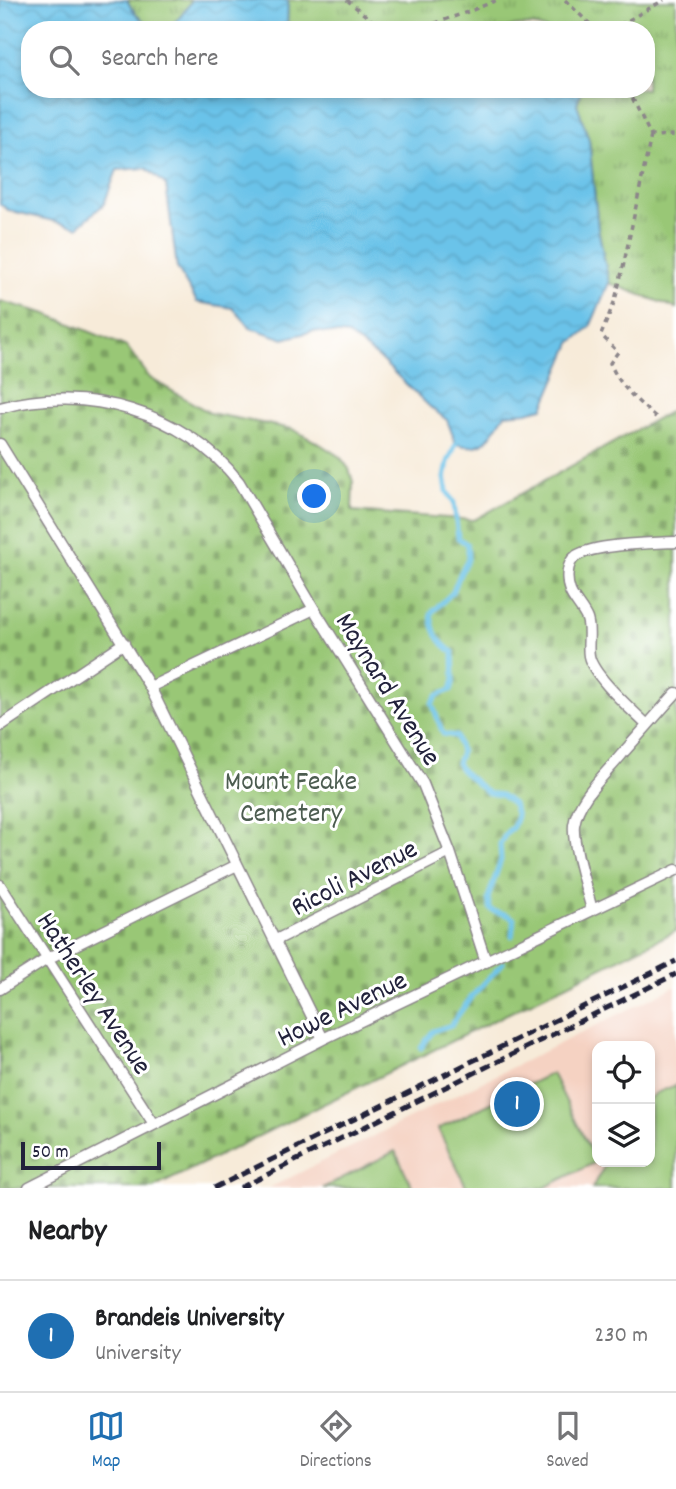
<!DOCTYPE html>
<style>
body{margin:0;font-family:Dekko,sans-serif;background:#f2f2f2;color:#202124}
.controls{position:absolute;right:21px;bottom:21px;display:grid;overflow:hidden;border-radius:14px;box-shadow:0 4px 10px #0003}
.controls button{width:63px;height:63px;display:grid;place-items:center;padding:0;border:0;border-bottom:2px solid #e0e0e0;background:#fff;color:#202124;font:35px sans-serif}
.scale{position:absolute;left:21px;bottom:18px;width:140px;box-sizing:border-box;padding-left:7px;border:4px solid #22223b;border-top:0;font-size:19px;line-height:24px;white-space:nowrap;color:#22223b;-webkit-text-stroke:5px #fff;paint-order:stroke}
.you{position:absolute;left:315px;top:497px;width:24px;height:24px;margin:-18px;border:5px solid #fff;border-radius:50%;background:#1a73e8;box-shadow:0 0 0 10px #1a73e833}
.badge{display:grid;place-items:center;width:46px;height:46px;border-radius:50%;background:#1f6fb2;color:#fff;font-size:23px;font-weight:700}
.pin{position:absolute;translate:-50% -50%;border:4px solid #fff;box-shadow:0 2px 7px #0006}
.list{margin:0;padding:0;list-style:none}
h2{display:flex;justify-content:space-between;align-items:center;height:91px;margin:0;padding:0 28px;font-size:30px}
h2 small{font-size:23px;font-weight:400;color:#757577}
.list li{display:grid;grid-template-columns:46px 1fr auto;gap:21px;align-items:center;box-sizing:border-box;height:112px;padding:0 28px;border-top:2px solid #e0e0e0}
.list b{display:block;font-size:26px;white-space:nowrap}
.list p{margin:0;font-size:23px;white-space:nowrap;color:#757577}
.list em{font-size:23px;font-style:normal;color:#757577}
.icon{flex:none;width:38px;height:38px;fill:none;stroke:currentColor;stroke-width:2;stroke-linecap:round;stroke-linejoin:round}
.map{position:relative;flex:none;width:676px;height:1188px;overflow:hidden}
.search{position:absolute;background:#fff;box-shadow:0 4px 10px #0003;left:21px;right:21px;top:21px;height:77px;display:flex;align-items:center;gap:18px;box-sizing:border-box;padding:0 24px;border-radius:28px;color:#757577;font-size:26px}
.sheet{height:203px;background:#fff}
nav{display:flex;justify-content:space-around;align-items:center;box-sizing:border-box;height:98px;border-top:2px solid #e0e0e0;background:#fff;font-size:19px;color:#757577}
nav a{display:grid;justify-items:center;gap:4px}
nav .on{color:#1f6fb2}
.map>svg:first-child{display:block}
.built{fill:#f5d2c2;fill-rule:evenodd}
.grass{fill:url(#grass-tufts);stroke:#5e7458;stroke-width:2}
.cemetery{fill:url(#cemetery-stones);stroke:#5e7458;stroke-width:2}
.pitch{fill:#99c776;stroke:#5e7458;stroke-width:2}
.water{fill:url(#water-waves);stroke:#467292;stroke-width:2}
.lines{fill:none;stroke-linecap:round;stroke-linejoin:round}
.stream{stroke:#6bc3e9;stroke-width:5}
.service-casing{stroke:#8c868a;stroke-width:13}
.path{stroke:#8c868a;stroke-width:3.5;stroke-dasharray:5 5;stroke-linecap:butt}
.service{stroke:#fff;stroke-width:10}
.rail{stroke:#22223b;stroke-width:5;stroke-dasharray:10 5;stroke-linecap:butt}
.labels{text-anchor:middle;stroke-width:6;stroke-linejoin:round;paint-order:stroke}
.street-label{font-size:28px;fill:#22223b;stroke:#fff}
.park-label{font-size:28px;fill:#4c5c50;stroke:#fff}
</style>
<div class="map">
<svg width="676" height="1188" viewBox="0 0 676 1188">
<defs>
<pattern id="grass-tufts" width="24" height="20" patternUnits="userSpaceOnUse" patternTransform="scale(1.75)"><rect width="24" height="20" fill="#99c776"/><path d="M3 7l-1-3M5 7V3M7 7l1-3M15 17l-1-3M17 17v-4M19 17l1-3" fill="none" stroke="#7ca162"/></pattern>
<pattern id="cemetery-stones" width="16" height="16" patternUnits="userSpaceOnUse" patternTransform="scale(1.75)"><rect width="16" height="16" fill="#99c776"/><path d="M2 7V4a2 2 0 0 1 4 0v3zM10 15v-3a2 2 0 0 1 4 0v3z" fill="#7ca162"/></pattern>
<pattern id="water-waves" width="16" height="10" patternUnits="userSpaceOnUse" patternTransform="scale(1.75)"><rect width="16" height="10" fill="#6bc3e9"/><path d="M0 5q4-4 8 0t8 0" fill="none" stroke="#5ca7c9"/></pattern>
</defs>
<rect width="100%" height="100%" fill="#fff"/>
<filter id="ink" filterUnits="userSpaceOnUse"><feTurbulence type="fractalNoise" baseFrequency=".0143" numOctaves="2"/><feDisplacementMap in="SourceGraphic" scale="14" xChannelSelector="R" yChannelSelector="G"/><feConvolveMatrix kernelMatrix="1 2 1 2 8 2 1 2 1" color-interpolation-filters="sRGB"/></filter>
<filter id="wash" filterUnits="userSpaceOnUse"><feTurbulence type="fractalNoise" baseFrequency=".00686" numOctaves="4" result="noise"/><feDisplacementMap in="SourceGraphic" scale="28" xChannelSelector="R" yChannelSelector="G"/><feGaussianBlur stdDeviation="1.57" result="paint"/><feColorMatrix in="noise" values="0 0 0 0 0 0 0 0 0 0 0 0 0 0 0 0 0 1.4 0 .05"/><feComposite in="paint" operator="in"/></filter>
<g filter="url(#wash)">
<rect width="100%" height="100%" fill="#f7ebd9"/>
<!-- built -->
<path class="built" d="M 676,986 L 676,1188 L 269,1188 L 607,1020 ZM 597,1046 L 650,1046 L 650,1162 L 597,1162 Z"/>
<!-- grass -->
<path class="grass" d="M 127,0 L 192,0 C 186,8 182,18 173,23 C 154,35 135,17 127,0 Z
M 288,0 L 676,0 L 676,308 L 609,283 L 598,228 L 589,140 L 577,104 L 581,89 L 646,89 L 646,30 L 548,30 C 532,23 515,25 498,30 L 287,30 Z
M 303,89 L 380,89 C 354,96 326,105 303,89 Z"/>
<!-- cemetery -->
<path class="cemetery" d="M 0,301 L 47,314 L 127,347 L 150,378 L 210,413 L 292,429 L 320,444 L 340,457 L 349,469 L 353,482 L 352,511 L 474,520 L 676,408 L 676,931 L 153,1188 L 0,1188 Z"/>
<!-- pitch -->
<path class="pitch" d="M 552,1073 L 596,1162 L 544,1188 L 467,1188 L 438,1129 Z
M 676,1085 L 676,1188 L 592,1188 L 607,1162 L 650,1162 L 650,1098 L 656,1093 Z
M 395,1151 L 413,1188 L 323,1188 Z"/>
<!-- water -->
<path class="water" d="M 0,0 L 127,0 C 135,17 154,35 173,23 C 182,18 186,8 192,0 L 288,0 L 287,30 L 30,30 L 30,89 L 303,89 C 326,105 355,97 380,89 L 581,89 L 577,104 L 589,140 L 598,228 L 609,283 L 590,327 L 571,343 L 543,408 L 527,412 L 505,414 C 490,436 486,453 456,444 L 447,420 L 430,407 L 379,358 L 348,335 L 313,331 L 284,339 L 251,328 L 233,308 L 197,302 L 177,268 L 166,185 L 146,168 L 117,170 L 104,204 L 78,227 L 8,210 L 0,204 Z"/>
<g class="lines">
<!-- stream -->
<path class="stream" d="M 456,444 L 448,462 L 445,478 L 447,491 L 454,503 L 458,538 L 467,544 L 468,559 L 460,574 L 453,592 L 431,613 C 432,629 439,644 453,652 L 454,680 L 451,690 L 438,695 L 432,703 L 443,734 L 456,736 L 461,752 L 457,763 L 462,771 L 488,793 L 501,795 L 513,804 L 517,816 L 513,827 L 507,832 L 500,844 L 501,860 L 488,898 L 490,909 C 499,915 504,911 514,919 L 512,936
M 421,1048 L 433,1031 L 451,1025 L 472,996 L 503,963"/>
</g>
</g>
<g filter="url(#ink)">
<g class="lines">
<!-- service casing -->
<g class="service-casing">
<path id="service" d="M 0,408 C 85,384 185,412 239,482 L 314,609
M 0,444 L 150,687 L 323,1039
M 150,687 L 314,609 L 423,784 L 450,852 L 486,962
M 647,725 C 632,710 593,676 589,656 C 587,644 591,631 587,619 C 583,609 574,601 570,591 C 566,581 566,563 576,556 C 594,544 653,543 676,542
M 0,726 L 124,643
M 0,885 L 154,1124
M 592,910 C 587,890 572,845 574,825 C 578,798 605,775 622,754 C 640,734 658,713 676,693
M 276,940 L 450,852
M 0,989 L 47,959 L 237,865
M 29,1188 L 323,1039 L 676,870"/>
</g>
<!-- path -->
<path class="path" d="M 347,0 L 383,30
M 565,0 L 596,30
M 416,30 L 473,10 L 497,0
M 611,30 L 664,0
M 628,89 L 651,136 L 676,135
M 651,136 L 622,272 L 615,300 L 601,335 L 618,352 L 610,363 C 620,387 638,402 658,419"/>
<!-- service -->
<use href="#service" class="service"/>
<!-- rail -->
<path class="rail" d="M 214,1188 L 676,961
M 240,1188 L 676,974"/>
</g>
</g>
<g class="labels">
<!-- street labels -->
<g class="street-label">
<text transform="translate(390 688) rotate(58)" y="10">Maynard Avenue</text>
<text transform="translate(353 876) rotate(-27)" y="10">Ricoli Avenue</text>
<text transform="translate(96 992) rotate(57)" y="10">Hatherley Avenue</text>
<text transform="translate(341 1007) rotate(-26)" y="10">Howe Avenue</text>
</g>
<!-- park labels -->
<g class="park-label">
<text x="291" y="789">Mount Feake<tspan x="291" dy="32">Cemetery</tspan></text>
</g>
</g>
</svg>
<div class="controls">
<button><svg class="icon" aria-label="locate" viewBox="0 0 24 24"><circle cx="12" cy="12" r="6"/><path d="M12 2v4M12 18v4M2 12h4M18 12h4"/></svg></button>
<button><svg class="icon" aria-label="layers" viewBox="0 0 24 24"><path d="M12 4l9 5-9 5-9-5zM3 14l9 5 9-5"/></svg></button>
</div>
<div class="scale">50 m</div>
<div class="you"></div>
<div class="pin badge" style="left:517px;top:1104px">1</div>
<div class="search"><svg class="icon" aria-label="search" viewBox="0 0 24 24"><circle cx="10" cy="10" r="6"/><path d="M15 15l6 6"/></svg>Search here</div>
</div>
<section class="sheet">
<h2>Nearby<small></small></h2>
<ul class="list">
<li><span class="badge">1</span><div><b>Brandeis University</b><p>University</p></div><em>230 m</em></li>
</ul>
</section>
<nav>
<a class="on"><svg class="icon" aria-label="map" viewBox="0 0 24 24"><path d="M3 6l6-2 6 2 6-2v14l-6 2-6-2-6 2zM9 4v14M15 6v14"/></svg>Map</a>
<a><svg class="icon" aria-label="directions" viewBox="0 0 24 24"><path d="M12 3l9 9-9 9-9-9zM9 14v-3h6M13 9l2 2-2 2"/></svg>Directions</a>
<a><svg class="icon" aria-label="saved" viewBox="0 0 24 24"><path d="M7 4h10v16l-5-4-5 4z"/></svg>Saved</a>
</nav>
